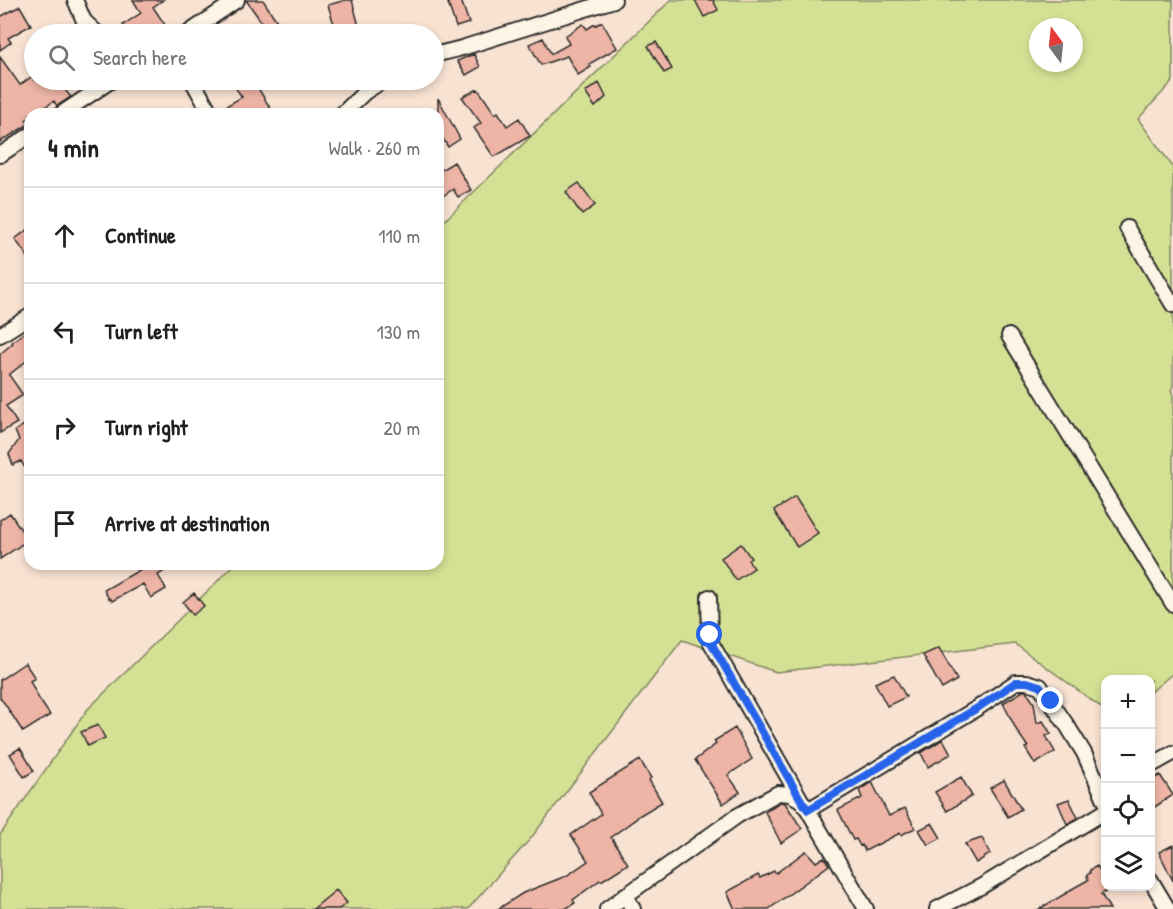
<!DOCTYPE html>
<meta charset="utf-8">
<style>
body{margin:0;font-family:"Patrick Hand",sans-serif;background:#f6f6f6;color:#202124}
.controls{position:absolute;right:18px;bottom:18px;display:grid;overflow:hidden;border-radius:12px;box-shadow:0 3px 9px #0003}
.controls button{width:54px;height:54px;display:grid;place-items:center;padding:0;border:0;border-bottom:2px solid #e0e0e0;background:#fff;color:#202124;font:30px sans-serif}
.compass{position:absolute;left:1029px;top:18px;width:54px;height:54px;border-radius:50%;background:#fff;box-shadow:0 3px 9px #0003;rotate:345deg}
.stop{position:absolute;width:18px;height:18px;margin:-14px;border:4px solid #2563eb;border-radius:50%;background:#fff}
.stop.end{background:#2563eb;border-color:#fff;box-shadow:0 2px 6px #0008}
.list{margin:0;padding:0;list-style:none}
h2{display:flex;justify-content:space-between;align-items:center;height:78px;margin:0;padding:0 24px;font-size:26px}
h2 small{font-size:20px;font-weight:400;color:#757577}
.list li{display:grid;grid-template-columns:39px 1fr auto;gap:18px;align-items:center;box-sizing:border-box;height:96px;padding:0 24px;border-top:2px solid #e0e0e0}
.list b{display:block;font-size:22px;white-space:nowrap}
.list em{font-size:20px;font-style:normal;color:#757577}
.icon{flex:none;width:33px;height:33px;fill:none;stroke:currentColor;stroke-width:2;stroke-linecap:round;stroke-linejoin:round}
.map{position:relative;flex:none;width:1173px;height:909px;overflow:hidden}
.search{position:absolute;background:#fff;box-shadow:0 3px 9px #0003;left:24px;top:24px;width:420px;height:66px;display:flex;align-items:center;gap:15px;box-sizing:border-box;padding:0 21px;border-radius:33px;color:#757577;font-size:22px}
.panel{position:absolute;background:#fff;box-shadow:0 3px 9px #0003;left:24px;top:108px;width:420px;height:462px;border-radius:18px}
.map>svg:first-child{display:block}
.green{fill:#d4e194;stroke:#808660;stroke-width:1.5;fill-rule:evenodd}
.building{fill:#eeb5a6;stroke:#2b2b2b;stroke-width:1.5}
.lines{fill:none;stroke-linecap:round;stroke-linejoin:round}
.street-casing{stroke:#2b2b2b;stroke-width:18}
.street{stroke:#fcf5e5;stroke-width:14}
.route{stroke:#2563eb;stroke-width:8}
</style>
<div class="map">
<svg width="1173" height="909" viewBox="0 0 1173 909">
<rect width="100%" height="100%" fill="#f8e2d2"/>
<filter id="ink" filterUnits="userSpaceOnUse"><feTurbulence type="fractalNoise" baseFrequency=".0167" numOctaves="2"/><feDisplacementMap in="SourceGraphic" scale="12" xChannelSelector="R" yChannelSelector="G"/><feConvolveMatrix kernelMatrix="1 2 1 2 8 2 1 2 1" color-interpolation-filters="sRGB"/></filter>
<g filter="url(#ink)">
<!-- green -->
<path class="green" d="M 671,0 L 1173,0 L 1173,81 L 1138,119 L 1173,167 L 1173,387 L 1171,390 L 1173,395 L 1173,673 L 1151,692 L 1150,680 L 1106,680 L 1105,710 L 1015,644 L 776,672 L 682,640 L 531,838 L 468,909 L 0,909 L 0,835 L 87,710 L 235,564 L 438,564 L 438,227 ZM 1038,27 L 1074,27 L 1074,63 L 1038,63 Z"/>
<!-- building -->
<path class="building" d="M 133,0 L 163,0 L 153,7 L 171,34 L 130,34 L 123,25 L 141,13 Z
M 246,0 L 263,0 L 282,29 L 270,34 Z
M 346,0 L 352,0 L 361,34 L 337,34 L 328,5 Z
M 447,0 L 461,0 L 469,23 L 456,27 Z
M 695,0 L 713,0 L 718,10 L 704,17 Z
M 20,6 L 31,25 L 8,38 L 11,42 L 0,50 L 0,17 Z
M 602,22 L 617,48 L 589,64 L 591,67 L 578,75 L 567,56 L 541,65 L 529,44 L 543,38 L 551,54 L 569,44 L 565,36 L 583,24 L 587,29 L 595,24 L 596,25 Z
M 656,42 L 672,69 L 664,73 L 648,46 Z
M 474,54 L 480,67 L 466,75 L 457,61 Z
M 0,57 L 20,85 L 34,75 L 34,80 L 61,80 L 67,89 L 65,90 L 71,97 L 57,106 L 54,101 L 35,114 L 30,114 L 30,117 L 26,120 L 29,124 L 0,142 Z
M 230,80 L 253,80 L 274,114 L 220,114 L 219,110 L 242,97 Z
M 599,83 L 606,97 L 595,107 L 585,92 Z
M 478,89 L 495,114 L 498,112 L 507,126 L 519,118 L 530,136 L 494,157 L 474,128 L 481,123 L 462,97 Z
M 438,98 L 460,139 L 448,147 L 438,131 Z
M 454,162 L 471,190 L 458,197 L 453,189 L 443,196 L 438,188 L 438,172 Z
M 579,183 L 595,205 L 582,215 L 566,192 Z
M 30,228 L 30,260 L 15,239 Z
M 30,328 L 30,358 L 9,375 L 23,395 L 6,406 L 17,423 L 0,433 L 0,354 L 13,343 L 12,342 Z
M 30,421 L 30,477 L 21,461 L 13,465 L 9,454 L 19,440 L 15,431 Z
M 795,497 L 818,533 L 797,547 L 774,511 Z
M 10,513 L 28,540 L 0,559 L 0,520 Z
M 741,544 L 751,558 L 748,560 L 754,568 L 736,580 L 721,558 Z
M 150,564 L 175,564 L 158,575 L 166,589 L 151,598 L 143,584 L 112,601 L 110,598 L 109,599 L 104,590 Z
M 194,593 L 204,606 L 193,615 L 183,602 Z
M 939,648 L 957,680 L 942,689 L 923,655 Z
M 25,663 L 35,678 L 30,681 L 39,699 L 50,715 L 23,732 L 5,704 L 0,698 L 0,680 Z
M 894,675 L 906,697 L 887,706 L 875,683 Z
M 1023,691 L 1026,691 L 1034,703 L 1037,723 L 1043,721 L 1051,734 L 1046,736 L 1055,752 L 1035,764 L 1025,748 L 1028,747 L 1017,731 L 1003,703 Z
M 98,725 L 105,738 L 88,746 L 81,732 Z
M 735,728 L 752,759 L 728,775 L 740,792 L 723,804 L 695,760 L 716,744 L 714,741 Z
M 943,739 L 951,754 L 928,767 L 921,753 Z
M 20,748 L 34,771 L 24,777 L 10,754 Z
M 640,760 L 651,778 L 649,780 L 662,802 L 637,817 L 637,818 L 611,837 L 628,864 L 601,881 L 600,880 L 573,900 L 575,903 L 565,909 L 498,909 L 523,893 L 566,876 L 588,861 L 571,835 L 601,814 L 589,792 Z
M 1160,775 L 1173,795 L 1150,810 L 1150,781 Z
M 961,777 L 972,796 L 947,811 L 935,792 Z
M 1004,780 L 1021,809 L 1008,817 L 990,788 Z
M 872,782 L 889,816 L 905,808 L 915,828 L 901,835 L 900,833 L 865,851 L 862,845 L 860,846 L 856,839 L 853,840 L 838,810 L 862,798 L 859,790 Z
M 1069,799 L 1078,818 L 1067,824 L 1058,803 Z
M 780,802 L 785,803 L 802,829 L 781,843 L 765,812 Z
M 932,823 L 941,838 L 928,845 L 919,830 Z
M 982,838 L 990,854 L 976,863 L 965,844 Z
M 1173,845 L 1173,881 L 1159,852 Z
M 806,851 L 816,862 L 824,857 L 829,865 L 769,909 L 735,909 L 727,892 L 758,875 L 760,878 L 774,871 L 776,873 Z
M 1097,866 L 1102,874 L 1106,872 L 1106,892 L 1101,894 L 1110,909 L 1039,909 L 1070,891 L 1070,890 L 1088,880 L 1087,875 L 1090,873 L 1090,870 Z
M 336,890 L 347,903 L 339,909 L 313,909 Z"/>
<g class="lines">
<!-- street casing -->
<g class="street-casing">
<path id="street" d="M 75,0 L 84,21 L 98,34
M 187,34 L 237,0
M 434,55 L 462,48 L 614,0
M 192,80 L 211,114
M 61,114 L 112,80
M 342,114 L 365,92 L 384,80
M 0,155 L 30,135
M 1127,228 L 1173,305
M 0,335 L 30,316
M 1009,336 L 1173,604
M 709,597 L 710,641 L 801,800
M 1150,766 L 1173,753
M 808,810 L 979,707 L 1016,682 L 1027,682 L 1040,686 L 1068,727 L 1084,753 L 1102,793 L 1106,802
M 1150,879 L 1168,909
M 625,895 L 633,909
M 607,909 L 737,816 L 778,793 L 790,794 L 801,800 L 808,810 L 866,909
M 937,909 L 982,886 L 1106,811"/>
</g>
<!-- street -->
<use href="#street" class="street"/>
</g>
</g>
<g class="lines" filter="url(#ink)">
<!-- route -->
<path class="route" d="M 710,635 L 710,641 L 801,800 L 808,810 L 979,707 L 1016,682 L 1027,682 L 1040,686 L 1051,701"/>
</g>
</svg>
<div class="controls">
<button>+</button>
<button>−</button>
<button><svg class="icon" aria-label="locate" viewBox="0 0 24 24"><circle cx="12" cy="12" r="6"/><path d="M12 2v4M12 18v4M2 12h4M18 12h4"/></svg></button>
<button><svg class="icon" aria-label="layers" viewBox="0 0 24 24"><path d="M12 4l9 5-9 5-9-5zM3 14l9 5 9-5"/></svg></button>
</div>
<svg class="compass" viewBox="-18 -18 36 36"><path d="M0-13l5 13h-10z" fill="#e53935"/><path d="M0 13l5-13h-10z" fill="#757577"/></svg>
<div class="stop" style="left:710px;top:635px"></div>
<div class="stop end" style="left:1051px;top:701px"></div>
<div class="search"><svg class="icon" aria-label="search" viewBox="0 0 24 24"><circle cx="10" cy="10" r="6"/><path d="M15 15l6 6"/></svg>Search here</div>
<section class="panel">
<h2>4 min<small>Walk · 260 m</small></h2>
<ul class="list">
<li><svg class="icon" aria-label="ahead" viewBox="0 0 24 24"><path d="M12 20V5M6 11l6-6 6 6"/></svg><div><b>Continue</b></div><em>110 m</em></li>
<li><svg class="icon" aria-label="left" viewBox="0 0 24 24"><path d="M17 20v-9H6M10 6l-5 5 5 5"/></svg><div><b>Turn left</b></div><em>130 m</em></li>
<li><svg class="icon" aria-label="right" viewBox="0 0 24 24"><path d="M7 20v-9h11M14 6l5 5-5 5"/></svg><div><b>Turn right</b></div><em>20 m</em></li>
<li><svg class="icon" aria-label="arrive" viewBox="0 0 24 24"><path d="M6 21V4h12l-3 4 3 4H6"/></svg><div><b>Arrive at destination</b></div></li>
</ul>
</section>
</div>
